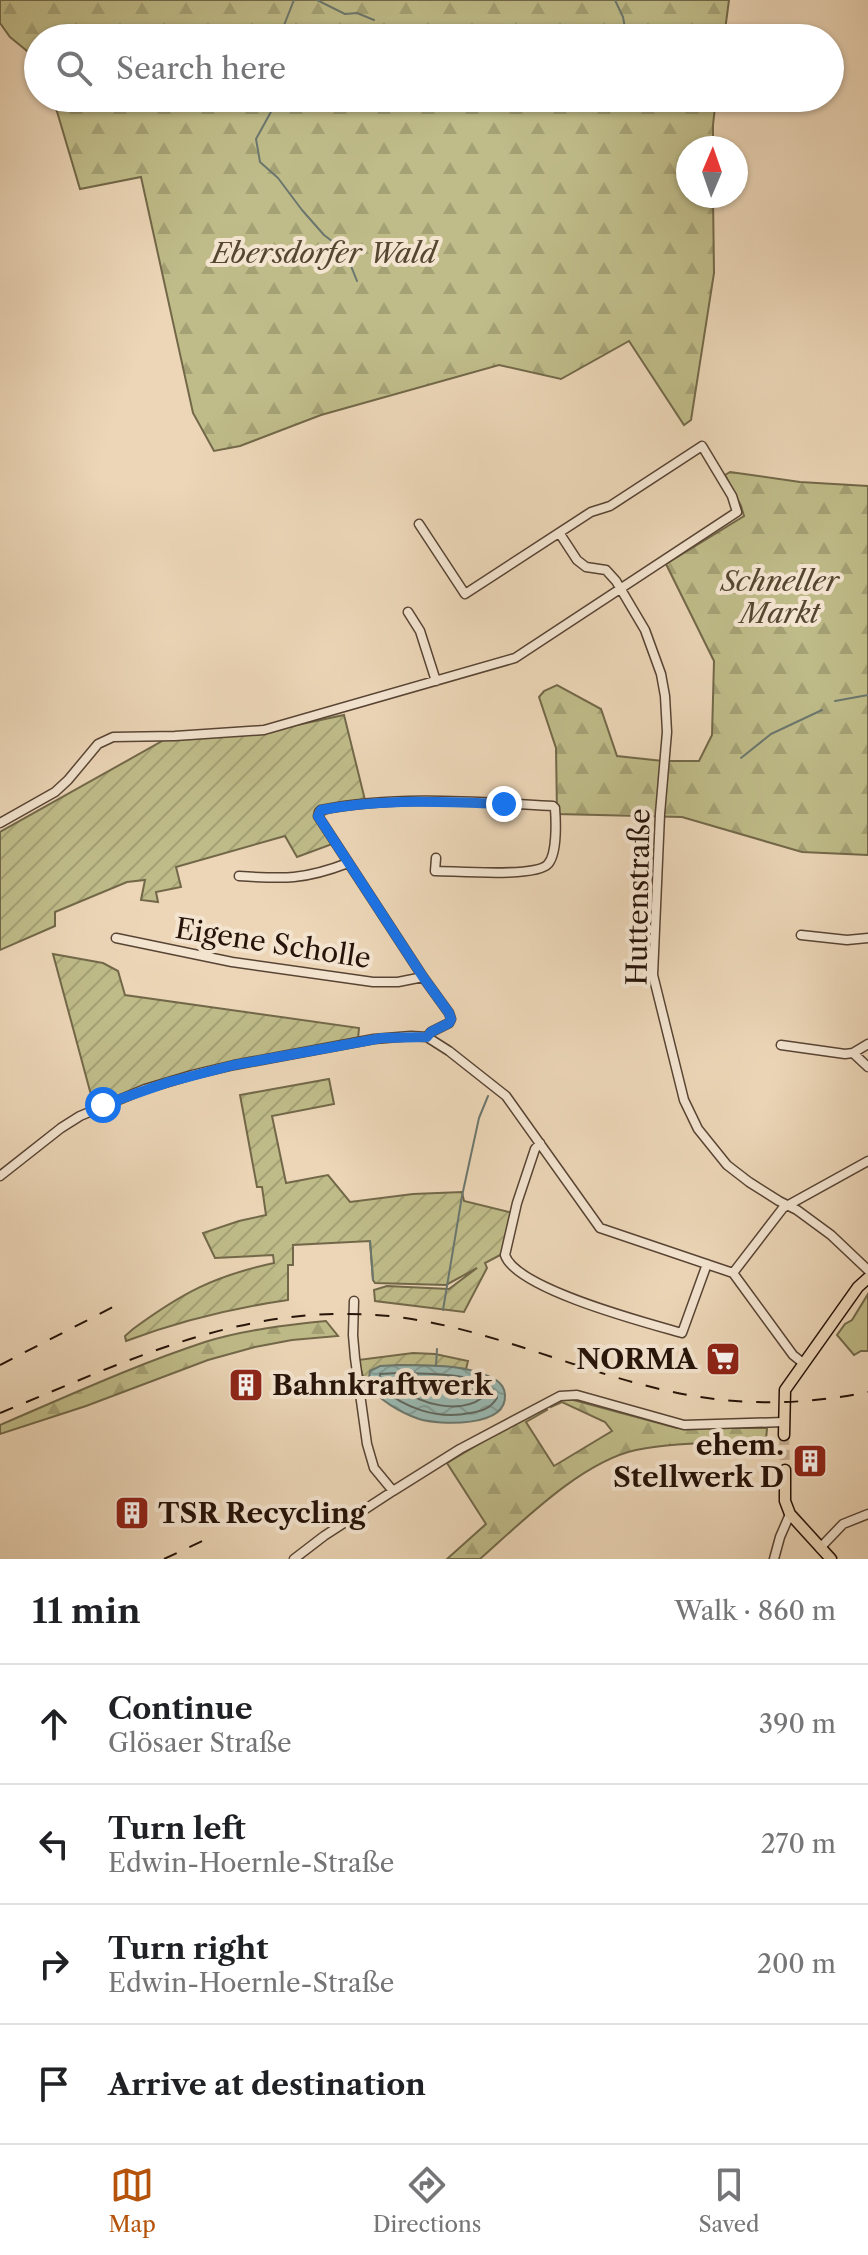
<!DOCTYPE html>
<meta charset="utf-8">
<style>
body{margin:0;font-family:"Libre Caslon Text",serif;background:#f2f2f2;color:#202124}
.compass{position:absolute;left:676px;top:136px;width:72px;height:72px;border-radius:50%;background:#fff;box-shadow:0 2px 6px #0004;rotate:2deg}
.stop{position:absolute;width:24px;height:24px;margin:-18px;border:6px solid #1a73e8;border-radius:50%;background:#fff}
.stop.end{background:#1a73e8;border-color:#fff;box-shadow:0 2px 8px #0008}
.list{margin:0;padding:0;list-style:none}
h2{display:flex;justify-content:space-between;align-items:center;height:104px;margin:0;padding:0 32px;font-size:34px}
h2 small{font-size:26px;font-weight:400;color:#757577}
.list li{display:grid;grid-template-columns:52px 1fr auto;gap:24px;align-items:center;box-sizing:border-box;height:120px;padding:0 32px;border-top:2px solid #e0e0e0}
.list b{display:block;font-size:30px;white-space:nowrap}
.list p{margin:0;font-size:26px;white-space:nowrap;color:#757577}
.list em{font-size:26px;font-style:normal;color:#757577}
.icon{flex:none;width:44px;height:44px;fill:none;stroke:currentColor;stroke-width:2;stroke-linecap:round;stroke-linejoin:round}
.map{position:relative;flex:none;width:868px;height:1559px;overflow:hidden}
.search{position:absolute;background:#fff;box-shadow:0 2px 6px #0004;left:24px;right:24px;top:24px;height:88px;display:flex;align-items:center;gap:20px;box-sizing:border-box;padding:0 28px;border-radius:44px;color:#757577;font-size:30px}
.sheet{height:584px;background:#fff}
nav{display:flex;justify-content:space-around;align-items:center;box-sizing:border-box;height:112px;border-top:2px solid #e0e0e0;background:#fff;font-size:22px;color:#757577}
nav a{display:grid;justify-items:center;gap:4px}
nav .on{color:#b45309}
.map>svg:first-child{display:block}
.forest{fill:url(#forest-firs);stroke:#726849;stroke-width:2}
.park{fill:#bfbc89;stroke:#726849;stroke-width:2}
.garden{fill:url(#garden-furrows);stroke:#726849;stroke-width:2}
.water{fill:url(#water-waves);stroke:#6b776e;stroke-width:2}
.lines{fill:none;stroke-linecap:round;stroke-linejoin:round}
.shore{stroke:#60665e;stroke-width:2}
.stream{stroke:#6b776e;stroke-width:2}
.major-tunnel{stroke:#c4af94;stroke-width:10;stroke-dasharray:10 5;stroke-linecap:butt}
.minor-casing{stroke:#584434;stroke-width:11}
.major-casing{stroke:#261309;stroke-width:13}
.minor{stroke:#f3e4d0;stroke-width:8}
.major{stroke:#ecd6b7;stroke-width:10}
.rail{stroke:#261309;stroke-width:2;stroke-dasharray:14 14;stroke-linecap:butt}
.route{stroke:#1a73e8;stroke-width:10}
.labels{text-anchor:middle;stroke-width:8;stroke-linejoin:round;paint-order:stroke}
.park-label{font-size:28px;font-style:italic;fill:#54462f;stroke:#f3e4d0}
.street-label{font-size:28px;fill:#261309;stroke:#f3e4d0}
.poi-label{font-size:28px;font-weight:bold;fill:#261309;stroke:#f3e4d0;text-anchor:end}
</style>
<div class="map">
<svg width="868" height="1559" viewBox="0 0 868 1559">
<defs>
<pattern id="forest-firs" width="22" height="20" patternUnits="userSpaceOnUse" patternTransform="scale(2)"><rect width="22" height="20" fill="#bfbc89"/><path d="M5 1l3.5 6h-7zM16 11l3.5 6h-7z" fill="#a4a175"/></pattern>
<pattern id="garden-furrows" width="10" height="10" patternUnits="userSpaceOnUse" patternTransform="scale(2)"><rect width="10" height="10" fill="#bfbc89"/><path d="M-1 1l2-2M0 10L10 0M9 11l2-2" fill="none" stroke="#a4a175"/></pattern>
<pattern id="water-waves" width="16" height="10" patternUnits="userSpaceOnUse" patternTransform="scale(2)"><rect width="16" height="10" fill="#99b9b2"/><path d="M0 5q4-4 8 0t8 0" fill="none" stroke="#849e98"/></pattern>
</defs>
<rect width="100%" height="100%" fill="#ecd6b7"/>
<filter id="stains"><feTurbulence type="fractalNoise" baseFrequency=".0025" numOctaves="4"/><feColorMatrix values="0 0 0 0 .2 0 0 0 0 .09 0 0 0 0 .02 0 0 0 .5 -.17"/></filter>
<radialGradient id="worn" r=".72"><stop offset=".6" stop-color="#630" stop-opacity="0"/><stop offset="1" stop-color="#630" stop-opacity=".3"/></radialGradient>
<!-- forest -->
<path class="forest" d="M 0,0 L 729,0 L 724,38 L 38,38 L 38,60 L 10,37 L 0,23 Z
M 53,98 L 716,98 L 713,125 L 713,148 L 688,148 L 688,196 L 713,196 L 714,273 L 691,420 L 684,425 L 629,341 L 561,379 L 499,365 L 321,415 L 240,446 L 214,451 L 193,413 L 141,177 L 80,189 Z
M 730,472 L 800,482 L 868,486 L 868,855 L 802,852 L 682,817 L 557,814 L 556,748 L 539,697 L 544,691 L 557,685 L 601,709 L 617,756 L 663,761 L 699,761 L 712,735 L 714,661 L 666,564 L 744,516 L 741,506 L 725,475 Z
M 326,1321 L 338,1336 L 292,1340 L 255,1347 L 208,1360 L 86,1406 L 0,1434 L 0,1425 C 68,1396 135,1365 205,1342 C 244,1330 286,1325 326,1321 Z
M 566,1398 L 677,1428 L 767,1428 L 766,1440 C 722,1444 681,1441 636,1450 C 581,1462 522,1522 480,1559 L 447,1559 L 486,1524 L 447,1463 L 541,1407 L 545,1407 L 547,1410 L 526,1422 L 554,1466 L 612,1431 L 605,1422 L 562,1402 L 551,1407 L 551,1405 Z"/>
<!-- park -->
<path class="park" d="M 868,1294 L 868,1351 L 861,1351 L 854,1355 L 837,1335 L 845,1324 L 852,1320 Z"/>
<!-- garden -->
<path class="garden" d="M 344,715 L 365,800 L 325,814 L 323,818 L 335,843 L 297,857 L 285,836 L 176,867 L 181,887 L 156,892 L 158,902 L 141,900 L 145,880 L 127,882 L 55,912 L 55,926 L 0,950 L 0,832 L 164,740 L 259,733 Z
M 53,954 L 103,963 L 118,971 L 125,995 L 359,1028 L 358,1039 L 143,1086 L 94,1106 Z
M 329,1079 L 334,1104 L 272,1116 L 286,1183 L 328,1175 L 350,1202 L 413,1194 L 462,1192 L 464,1201 L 513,1213 L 504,1253 L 485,1263 L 487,1268 L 464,1312 L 375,1301 L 374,1290 L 387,1286 L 449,1289 L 477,1268 L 446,1285 L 375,1283 L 373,1280 L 370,1241 L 293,1245 L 293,1265 L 288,1265 L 288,1300 C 233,1308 179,1321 126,1341 L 125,1336 L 133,1329 C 182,1293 214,1276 274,1263 L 273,1255 L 215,1258 L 203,1233 L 239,1221 L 266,1215 L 262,1187 L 257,1187 L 240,1095 Z
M 413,1353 L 435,1354 L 468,1361 L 466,1369 L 436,1366 L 398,1365 L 366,1386 L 358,1360 Z"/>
<!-- water -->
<path class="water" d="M 398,1365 C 429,1366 467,1363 496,1380 C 501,1383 505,1389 505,1395 C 507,1428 439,1425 419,1419 C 401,1413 379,1400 368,1385 L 371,1382 L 369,1378 L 370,1371 L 380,1366 Z"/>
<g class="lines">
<!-- shore -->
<path class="shore" d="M 398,1373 C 420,1374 492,1371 497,1398 C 490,1409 482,1411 470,1413 C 437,1420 404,1408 379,1386 L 380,1374 Z
M 405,1383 L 461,1387 L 480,1393 L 482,1398 C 460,1414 421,1405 401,1388 L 402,1385 Z"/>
<!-- stream -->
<path class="stream" d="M 317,0 L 345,14 L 357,13 L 374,20
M 615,0 L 623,17 L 625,28 L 632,38
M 279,38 L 294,0
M 271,98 L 272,110 L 256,139 L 260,162 L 278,178 L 302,210 L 324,235 L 345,251 L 357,281
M 835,701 L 868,695
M 741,758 L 771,734 L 822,710
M 370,1241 L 373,1280
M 443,1310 L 462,1196 L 479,1118 L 488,1096
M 436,1366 L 437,1349"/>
<!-- major-tunnel -->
<path class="major-tunnel" d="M 784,1435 L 785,1470"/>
<!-- minor casing -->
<g class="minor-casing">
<path id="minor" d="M 560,534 L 577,560 L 586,567 L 606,570 L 616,581 L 645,630 L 661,674 L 665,696 L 667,732 L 660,814 L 653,975 L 684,1100 L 698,1129 L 727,1165 L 749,1182 L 779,1201 L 797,1210 L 831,1235 L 868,1270
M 408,612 L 420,631 L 436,681
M 0,823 L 55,792 L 68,780 L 98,744 L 113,737 L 175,736 L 264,730 L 515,658 L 737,512 L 732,496 L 702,446 L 610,506 L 591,512 L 465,594 L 419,524
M 239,876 C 284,879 304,880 348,863
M 801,935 L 847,940 L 868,938
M 116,938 L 232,962 L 373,982 L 398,982 L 423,977
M 427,1037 L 431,1032 L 449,1023 L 451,1019 L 449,1013 L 423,977 L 318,816 L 319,812 L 321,810 C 397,795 476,802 553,806 L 555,808 C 556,822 557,854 548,864 C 536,878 456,871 435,871 L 436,858
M 781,1045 L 845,1054 L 853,1053 L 868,1044
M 853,1053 L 868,1067
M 540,1143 L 535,1149 L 517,1203 L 505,1255 C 516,1289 647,1323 682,1333 L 707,1264
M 0,1176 L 61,1128 L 80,1116 L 145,1089 L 192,1075 L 234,1065 L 374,1039 L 411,1036 L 427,1037 L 449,1051 L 506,1096 L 600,1228 L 733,1273 L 793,1355 L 803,1363
M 733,1273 L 783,1208 L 868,1161
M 354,1301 L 353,1335 L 355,1358 L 367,1444 L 374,1468 L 393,1491 L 460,1449 L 560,1396 L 577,1395 L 684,1425 L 784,1422
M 820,1548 L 843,1524 L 868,1514
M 294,1559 L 324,1536 L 393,1491
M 774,1559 L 780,1537 L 790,1514"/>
</g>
<!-- major casing -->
<g class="major-casing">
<path id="major" d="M 784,1435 L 785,1390 L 858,1287 L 868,1278
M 785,1470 L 785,1501 L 790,1514 L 831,1559"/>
</g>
<!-- minor -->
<use href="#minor" class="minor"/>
<!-- major -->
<use href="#major" class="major"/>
<!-- rail -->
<path class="rail" d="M 0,1365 L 115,1306
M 0,1413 C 130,1360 244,1302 389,1316 C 484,1326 571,1369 664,1390 C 732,1406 800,1406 868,1392
M 164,1559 L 213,1536"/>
</g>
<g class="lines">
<!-- route -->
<path class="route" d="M 103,1105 L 169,1082 L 234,1065 L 382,1038 L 427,1037 L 431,1032 L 449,1023 L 451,1019 L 449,1013 L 423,977 L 318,816 L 321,810 C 383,798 441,802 504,804"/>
</g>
<!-- icons -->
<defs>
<g id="supermarket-square" transform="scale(1.8)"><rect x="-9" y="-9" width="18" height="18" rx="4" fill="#8f2418" stroke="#f3e4d0"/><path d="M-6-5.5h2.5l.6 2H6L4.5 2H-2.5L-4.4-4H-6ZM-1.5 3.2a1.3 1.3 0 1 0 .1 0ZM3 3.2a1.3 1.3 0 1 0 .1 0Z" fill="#fff"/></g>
<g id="building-square" transform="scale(1.8)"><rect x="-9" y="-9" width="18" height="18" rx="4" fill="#8f2418" stroke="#f3e4d0"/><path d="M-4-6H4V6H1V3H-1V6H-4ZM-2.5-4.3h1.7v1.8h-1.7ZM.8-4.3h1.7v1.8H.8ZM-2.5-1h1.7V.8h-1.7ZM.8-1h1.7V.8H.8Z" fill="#fff"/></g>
</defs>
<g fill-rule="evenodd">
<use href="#supermarket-square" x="723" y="1359"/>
<use href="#building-square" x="246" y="1385"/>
<use href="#building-square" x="810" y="1461"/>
<use href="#building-square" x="132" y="1513"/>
</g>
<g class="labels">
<!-- park labels -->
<g class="park-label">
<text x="324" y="263">Ebersdorfer Wald</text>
<text x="780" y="591">Schneller<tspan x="780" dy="32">Markt</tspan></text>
</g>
<!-- street labels -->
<g class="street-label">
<text transform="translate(638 897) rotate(-89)" y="10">Huttenstraße</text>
<text transform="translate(273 943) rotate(9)" y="10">Eigene Scholle</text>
</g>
<!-- poi labels -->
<g class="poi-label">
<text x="697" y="1369">NORMA</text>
<text x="272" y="1395" text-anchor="start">Bahnkraftwerk</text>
<text x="784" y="1455">ehem.<tspan x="784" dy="32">Stellwerk D</tspan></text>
<text x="158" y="1523" text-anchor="start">TSR Recycling</text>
</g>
</g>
<rect width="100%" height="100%" filter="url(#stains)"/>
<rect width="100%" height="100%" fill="url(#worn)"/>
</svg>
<svg class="compass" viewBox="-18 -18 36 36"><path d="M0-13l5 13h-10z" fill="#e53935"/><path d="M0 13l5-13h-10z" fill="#757577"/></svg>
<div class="stop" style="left:103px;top:1105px"></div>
<div class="stop end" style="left:504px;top:804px"></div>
<div class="search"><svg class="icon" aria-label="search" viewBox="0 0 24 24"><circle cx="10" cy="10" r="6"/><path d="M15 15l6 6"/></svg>Search here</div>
</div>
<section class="sheet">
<h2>11 min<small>Walk · 860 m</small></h2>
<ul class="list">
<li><svg class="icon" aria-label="ahead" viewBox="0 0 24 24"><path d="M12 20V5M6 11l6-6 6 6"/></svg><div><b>Continue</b><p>Glösaer Straße</p></div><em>390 m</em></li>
<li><svg class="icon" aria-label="left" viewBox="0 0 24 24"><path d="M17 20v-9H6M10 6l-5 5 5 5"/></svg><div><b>Turn left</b><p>Edwin-Hoernle-Straße</p></div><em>270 m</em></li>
<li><svg class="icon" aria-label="right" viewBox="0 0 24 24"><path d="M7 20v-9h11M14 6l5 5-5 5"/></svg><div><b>Turn right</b><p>Edwin-Hoernle-Straße</p></div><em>200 m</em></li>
<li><svg class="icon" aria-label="arrive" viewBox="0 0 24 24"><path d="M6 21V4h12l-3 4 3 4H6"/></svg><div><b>Arrive at destination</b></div></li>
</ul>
</section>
<nav>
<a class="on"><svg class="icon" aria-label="map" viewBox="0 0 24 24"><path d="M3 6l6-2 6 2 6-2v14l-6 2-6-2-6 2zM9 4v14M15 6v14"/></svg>Map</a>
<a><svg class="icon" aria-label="directions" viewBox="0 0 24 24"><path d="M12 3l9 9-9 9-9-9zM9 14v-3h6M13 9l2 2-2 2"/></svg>Directions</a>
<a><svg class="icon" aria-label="saved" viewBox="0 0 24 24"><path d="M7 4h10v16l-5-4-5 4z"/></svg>Saved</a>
</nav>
